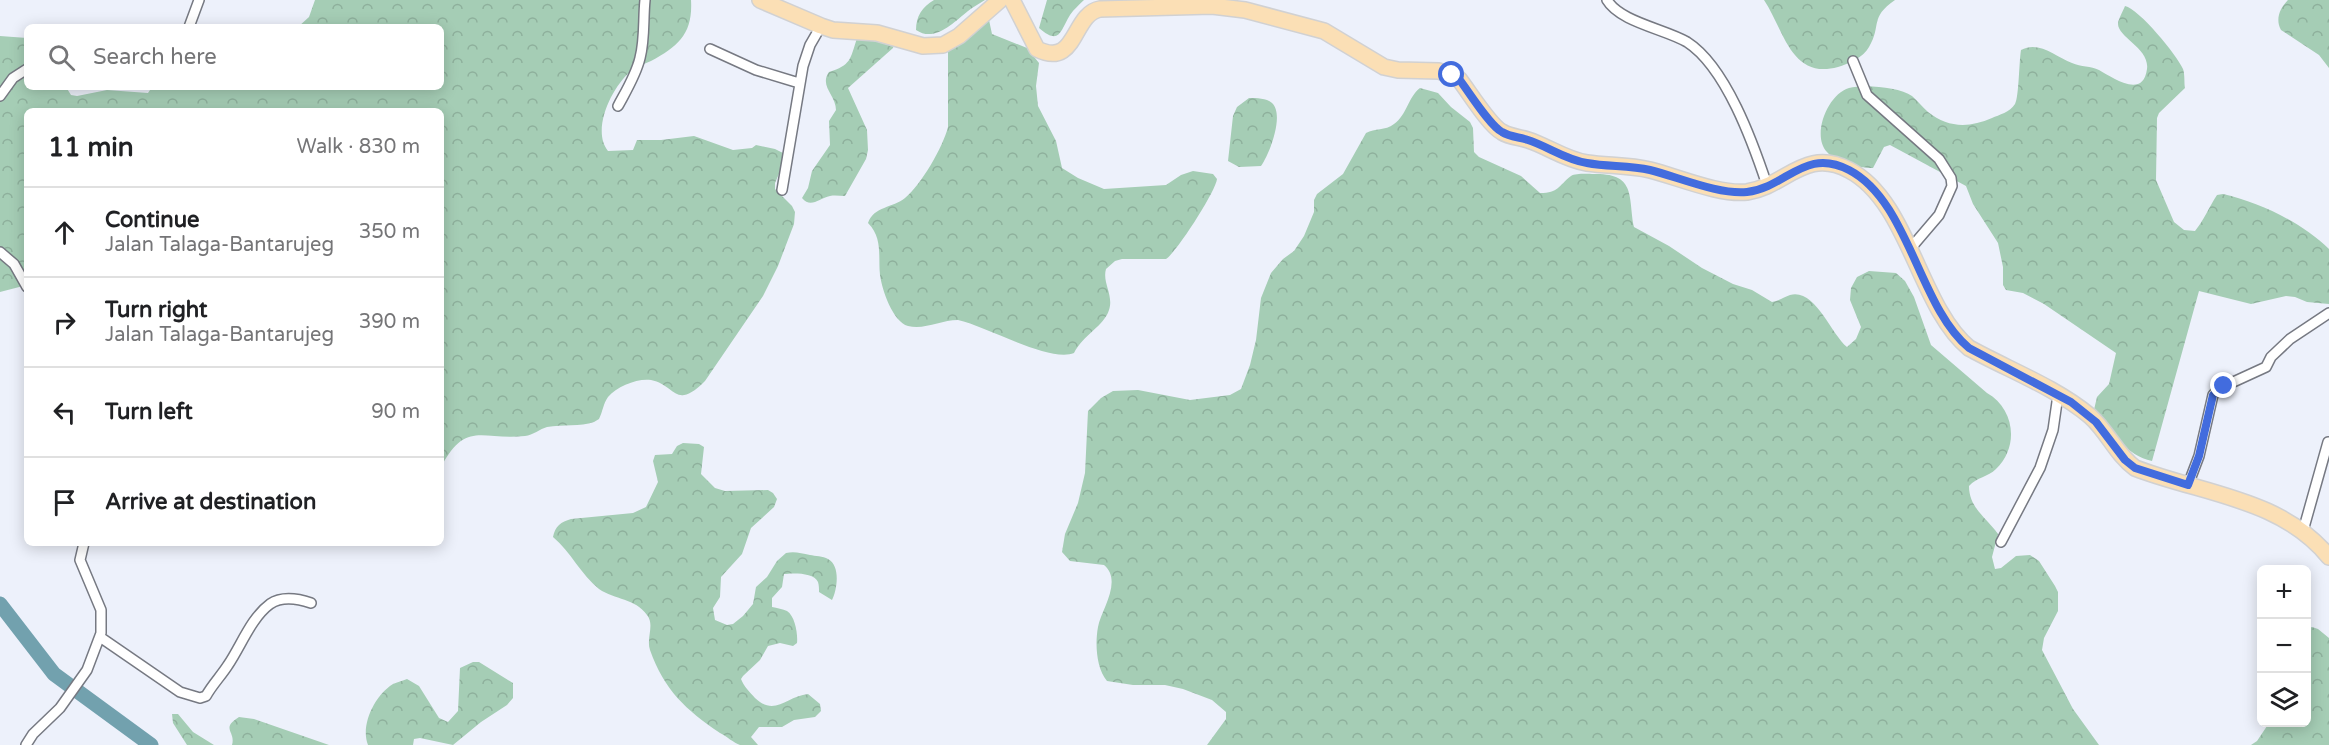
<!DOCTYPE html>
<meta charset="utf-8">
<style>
body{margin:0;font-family:"Varela Round",sans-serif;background:#f2f2f2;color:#202124}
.controls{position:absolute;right:18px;bottom:18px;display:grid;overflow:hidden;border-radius:9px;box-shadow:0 3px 15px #0003}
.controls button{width:54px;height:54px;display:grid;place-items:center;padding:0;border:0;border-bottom:2px solid #e0e0e0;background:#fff;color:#202124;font:30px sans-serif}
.stop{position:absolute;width:18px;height:18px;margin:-14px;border:4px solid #426cde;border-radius:50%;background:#fff}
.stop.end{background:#426cde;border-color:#fff;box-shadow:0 2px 6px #0008}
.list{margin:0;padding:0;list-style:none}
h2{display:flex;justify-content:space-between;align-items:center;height:78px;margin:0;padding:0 24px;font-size:26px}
h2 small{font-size:20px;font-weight:400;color:#757577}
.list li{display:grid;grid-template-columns:39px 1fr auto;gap:18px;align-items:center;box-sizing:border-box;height:90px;padding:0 24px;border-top:2px solid #e0e0e0}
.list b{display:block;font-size:22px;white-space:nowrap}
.list p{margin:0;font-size:20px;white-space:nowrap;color:#757577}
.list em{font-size:20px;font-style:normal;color:#757577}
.icon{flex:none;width:33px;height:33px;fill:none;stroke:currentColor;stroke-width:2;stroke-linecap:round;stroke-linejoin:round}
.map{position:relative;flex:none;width:2329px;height:745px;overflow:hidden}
.search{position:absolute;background:#fff;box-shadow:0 3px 15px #0003;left:24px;top:24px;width:420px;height:66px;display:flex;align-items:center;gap:15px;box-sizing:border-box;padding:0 21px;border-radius:9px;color:#757577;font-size:22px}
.panel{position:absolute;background:#fff;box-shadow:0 3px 15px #0003;left:24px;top:108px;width:420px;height:438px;border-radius:9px}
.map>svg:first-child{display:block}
.forest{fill:url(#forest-crowns)}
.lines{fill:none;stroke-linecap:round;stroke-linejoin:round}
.river{stroke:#72a1ae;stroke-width:15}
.minor-casing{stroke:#767982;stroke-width:12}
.primary-casing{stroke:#d1d1d2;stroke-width:18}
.minor{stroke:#fff;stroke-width:9}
.primary{stroke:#fbdfb5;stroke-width:15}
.route{stroke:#426cde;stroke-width:8}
</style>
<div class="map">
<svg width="2329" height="745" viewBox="0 0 2329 745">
<defs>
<pattern id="forest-crowns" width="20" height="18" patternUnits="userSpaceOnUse" patternTransform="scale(1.5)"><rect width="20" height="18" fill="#a5cdb5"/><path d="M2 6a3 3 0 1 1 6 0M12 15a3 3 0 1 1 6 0" fill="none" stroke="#8eb09c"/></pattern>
</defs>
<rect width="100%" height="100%" fill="#edf1fb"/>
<!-- forest -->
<path class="forest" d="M 315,0 L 691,0 C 693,33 679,46 651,61 C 644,64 636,67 630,72 C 612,87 591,130 608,151 L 633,150 L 637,140 L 661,140 L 694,136 L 733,150 L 752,148 L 756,145 L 775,149 L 787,155 L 775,183 L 775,189 L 792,206 L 795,212 L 794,224 L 778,266 L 763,296 L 705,381 C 675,411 676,385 651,380 C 638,378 617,386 608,397 C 603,404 603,411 599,419 L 594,422 C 580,427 563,424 547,427 C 540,429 533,435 525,436 C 483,441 466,419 441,467 L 441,111 L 27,111 L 27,285 L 0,292 L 0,36 L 27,38 L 27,87 L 66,87 L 71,95 L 77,96 L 107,90 L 148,93 L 152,87 L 441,87 L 441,27 L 298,27 L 309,17 Z
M 934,0 L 985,0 C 980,3 973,7 968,11 C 954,22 935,43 916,30 C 916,16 922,7 934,0 Z
M 1047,0 L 1084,0 C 1079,5 1074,9 1070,15 C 1060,31 1060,46 1039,28 Z
M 1764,0 L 1895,0 C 1869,18 1882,25 1869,47 C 1864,57 1848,64 1838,67 C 1791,80 1784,30 1764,0 Z
M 2288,0 L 2329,0 L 2329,68 L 2319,55 L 2281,30 C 2275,19 2280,8 2288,0 Z
M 2125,6 C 2139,9 2177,55 2183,69 C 2185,74 2184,83 2185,88 L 2159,113 L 2157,118 L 2156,180 L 2174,222 L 2184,230 L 2195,231 C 2204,220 2209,207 2217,195 L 2223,194 C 2261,203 2301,222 2329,249 L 2329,304 L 2307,302 L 2295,297 L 2286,296 L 2251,304 L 2199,291 L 2152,461 C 2127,456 2111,431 2093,414 L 2097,397 L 2109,384 L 2116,353 L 2044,304 L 2023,293 L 2006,290 L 2003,285 L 2003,267 L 1998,243 L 1973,204 L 1966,186 L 1890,145 L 1884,147 L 1873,168 C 1857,168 1838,165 1827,152 C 1811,135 1828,94 1849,88 C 1864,84 1899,87 1912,96 C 1918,101 1922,107 1928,112 C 1948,128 1969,128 1992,118 C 1999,115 2010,112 2015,104 C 2019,97 2019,62 2021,50 C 2039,40 2056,57 2072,63 C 2081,67 2091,66 2099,70 C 2112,77 2143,100 2147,69 C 2150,48 2117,37 2118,23 C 2119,18 2123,11 2125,6 Z
M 989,20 L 992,34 L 1027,48 L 1039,63 L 1036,86 L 1038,106 L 1056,141 L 1062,168 L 1078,178 L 1104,189 L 1166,185 L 1181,175 L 1193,171 L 1213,174 L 1217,179 C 1216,191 1176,253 1166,259 L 1122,259 L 1115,261 L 1106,269 C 1102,283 1114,295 1109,310 C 1104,326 1083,335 1074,353 C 1050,363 986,326 958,320 C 941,320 925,330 908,326 C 893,322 882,290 880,275 C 878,256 883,238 868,223 C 874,206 893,208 905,198 C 921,185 943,147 948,127 L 948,48 Z
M 857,38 L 894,45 L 893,48 L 848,88 L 867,130 L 868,150 L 866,159 L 845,196 C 840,196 835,195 830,196 C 819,198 811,209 802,198 L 808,188 L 812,171 L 830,145 L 829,121 L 836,110 C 836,95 819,86 829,72 C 851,65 850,60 857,38 Z
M 1420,88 L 1438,93 L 1451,107 L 1470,122 L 1473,128 L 1474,152 L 1479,157 L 1521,176 L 1540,193 C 1559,193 1558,186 1571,176 C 1576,173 1588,174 1594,174 C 1637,173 1628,198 1634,227 L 1669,246 L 1702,268 L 1733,284 L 1752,290 L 1772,302 C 1779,301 1784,297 1790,295 C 1815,288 1831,334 1847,347 L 1856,339 L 1861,327 L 1850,300 L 1851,288 L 1857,277 L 1869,271 L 1896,273 L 1905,281 L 1914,297 L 1931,345 L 1987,393 C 2014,408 2020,446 1996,469 C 1988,477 1977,477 1969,486 C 1969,508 1986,517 1998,534 L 1992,557 L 1995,569 L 2001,568 L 2016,556 L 2030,555 L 2039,561 L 2055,586 L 2058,592 L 2058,611 L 2044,638 L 2042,650 L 2073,709 L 2099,745 L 1207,745 L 1226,719 L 1226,712 L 1212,700 L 1183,689 L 1165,685 L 1133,685 L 1107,681 C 1096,668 1095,643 1098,627 C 1101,610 1123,581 1104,565 L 1070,561 L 1062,552 L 1065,534 L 1078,503 L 1085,473 L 1088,411 L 1101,398 L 1113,391 L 1138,390 L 1190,400 L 1230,395 L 1241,389 L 1250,365 L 1256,340 L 1261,298 L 1271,273 L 1283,259 L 1294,251 L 1304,236 L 1314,212 L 1314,200 L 1317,194 L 1343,174 L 1366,133 C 1375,128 1385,131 1394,124 C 1407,115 1408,97 1420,88 Z
M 1249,98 C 1257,98 1266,98 1272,103 C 1285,115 1269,155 1261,166 L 1239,167 L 1228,161 L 1233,116 L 1237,107 Z
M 683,443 L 699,444 L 704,447 L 701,474 L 715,488 L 725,491 L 768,490 L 773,493 L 777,499 L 774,507 L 751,528 L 742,554 L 721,577 L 720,597 L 713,608 L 715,620 L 727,625 L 733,624 L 743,616 L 753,604 L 756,587 L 767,577 L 777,561 L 786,553 C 794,551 801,553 810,555 C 815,556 823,556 828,559 C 841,566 837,590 832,600 L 819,592 C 819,589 819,585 818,582 C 814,572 792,573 784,574 L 782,587 L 772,598 L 772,607 C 777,608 783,609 787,611 C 795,616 798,634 797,643 L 793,646 L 780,643 L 768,646 L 760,660 L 743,676 L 741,679 C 744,687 750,692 755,698 C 775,717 787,696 808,694 L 820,704 L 821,711 L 815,717 L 794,720 L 782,727 L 759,727 L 751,737 L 758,745 C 753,745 745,745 740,745 C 734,743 726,736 720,733 C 686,710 664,690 650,650 C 646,638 655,625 647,615 C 635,598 615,600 599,589 C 581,575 571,552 553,537 C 555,526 561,522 571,519 L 633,513 L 646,507 L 658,482 L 653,461 L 655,455 L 672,454 L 677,446 Z
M 2312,627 L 2318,629 L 2329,638 L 2329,745 L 2251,745 L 2257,741 L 2269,723 L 2306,722 L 2307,629 Z
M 473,662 L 479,662 L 513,683 L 513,698 L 507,705 L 481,722 L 453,745 L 420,738 L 414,739 L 413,745 L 368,745 C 360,725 375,695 393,684 C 397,682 403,681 407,679 L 419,686 L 439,718 L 448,722 L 458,711 L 460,668 Z
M 172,714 L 178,714 L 193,732 L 214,745 L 187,745 L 173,723 Z
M 239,717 L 254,719 L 329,745 L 232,745 C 236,731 220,729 239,717 Z"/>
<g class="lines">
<!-- river -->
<path class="river" d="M 0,604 L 54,674 L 151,745"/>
<!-- minor casing -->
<g class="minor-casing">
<path id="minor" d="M 1607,0 C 1620,22 1665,29 1687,42 C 1726,67 1753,143 1767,185
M 189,27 L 199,0
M 710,49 L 756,70 L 799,83
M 1853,61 L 1867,95 L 1939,159 L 1951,178 L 1952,186 L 1939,215 L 1910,249
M 0,96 L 13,78 L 27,69
M 618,106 C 626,91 636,75 640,58 C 645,39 643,19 645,0
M 782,190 L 803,66 L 810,45 L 821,26
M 0,252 L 14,264 L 27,287
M 2188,485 L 2199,456 L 2213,395 L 2218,389 L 2266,367 L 2271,357 L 2290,339 L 2329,313
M 2303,531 L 2328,442
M 2001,542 L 2040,468 L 2053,430 L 2058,395
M 100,637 L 180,692 L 200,698 L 206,696 C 212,685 221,676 228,665 C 241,646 251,618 270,604 C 282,596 299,599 311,603
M 26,745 L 33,734 L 60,708 L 87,670 L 101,633 L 101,610 L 80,560 L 84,543"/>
</g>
<!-- primary casing -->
<g class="primary-casing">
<path id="primary" d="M 760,0 L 821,26 L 833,30 L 877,33 L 923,46 L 943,45 L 959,36 L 1000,0
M 1012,0 L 1037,49 C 1077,69 1072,14 1100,9 L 1212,6 L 1245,10 L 1324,31 L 1384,67 L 1398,70 L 1439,71 L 1459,79 C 1469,92 1490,126 1502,132 C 1510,137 1519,137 1528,140 C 1547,146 1566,160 1587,163 C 1608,166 1629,165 1650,170 C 1678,177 1719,195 1747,192 C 1786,186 1805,147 1849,170 C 1909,201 1919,307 1969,348 C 2009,370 2055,387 2090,416 C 2108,432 2116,454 2135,468 C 2202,494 2281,498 2329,557"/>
</g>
<!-- minor -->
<use href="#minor" class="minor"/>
<!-- primary -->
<use href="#primary" class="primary"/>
</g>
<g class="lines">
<!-- route -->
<path class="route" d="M 1452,75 L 1459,79 C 1469,92 1490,126 1502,132 C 1510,137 1519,137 1528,140 C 1547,146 1566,160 1587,163 C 1608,167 1629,165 1650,170 C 1678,177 1719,195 1747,192 C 1787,187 1805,147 1849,170 C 1909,201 1919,307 1969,348 L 2071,402 L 2096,422 L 2125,460 L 2135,468 L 2188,485 L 2199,456 L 2213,395 L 2224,386"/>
</g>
</svg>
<div class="controls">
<button>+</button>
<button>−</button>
<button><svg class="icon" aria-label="layers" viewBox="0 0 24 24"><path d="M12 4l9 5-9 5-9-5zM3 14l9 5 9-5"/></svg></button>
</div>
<div class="stop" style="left:1452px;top:75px"></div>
<div class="stop end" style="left:2224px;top:386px"></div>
<div class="search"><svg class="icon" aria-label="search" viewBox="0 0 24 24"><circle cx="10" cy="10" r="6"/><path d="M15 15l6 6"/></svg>Search here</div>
<section class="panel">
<h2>11 min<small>Walk · 830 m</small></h2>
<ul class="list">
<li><svg class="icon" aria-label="ahead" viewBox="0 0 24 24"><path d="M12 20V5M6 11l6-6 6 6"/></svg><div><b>Continue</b><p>Jalan Talaga-Bantarujeg</p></div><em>350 m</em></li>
<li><svg class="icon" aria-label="right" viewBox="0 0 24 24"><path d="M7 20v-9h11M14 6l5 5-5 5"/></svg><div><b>Turn right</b><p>Jalan Talaga-Bantarujeg</p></div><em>390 m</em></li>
<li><svg class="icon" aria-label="left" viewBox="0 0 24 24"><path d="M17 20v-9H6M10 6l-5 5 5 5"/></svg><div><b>Turn left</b></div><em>90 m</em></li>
<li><svg class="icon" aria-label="arrive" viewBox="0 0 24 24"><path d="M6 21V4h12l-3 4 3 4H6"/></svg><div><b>Arrive at destination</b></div></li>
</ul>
</section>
</div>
